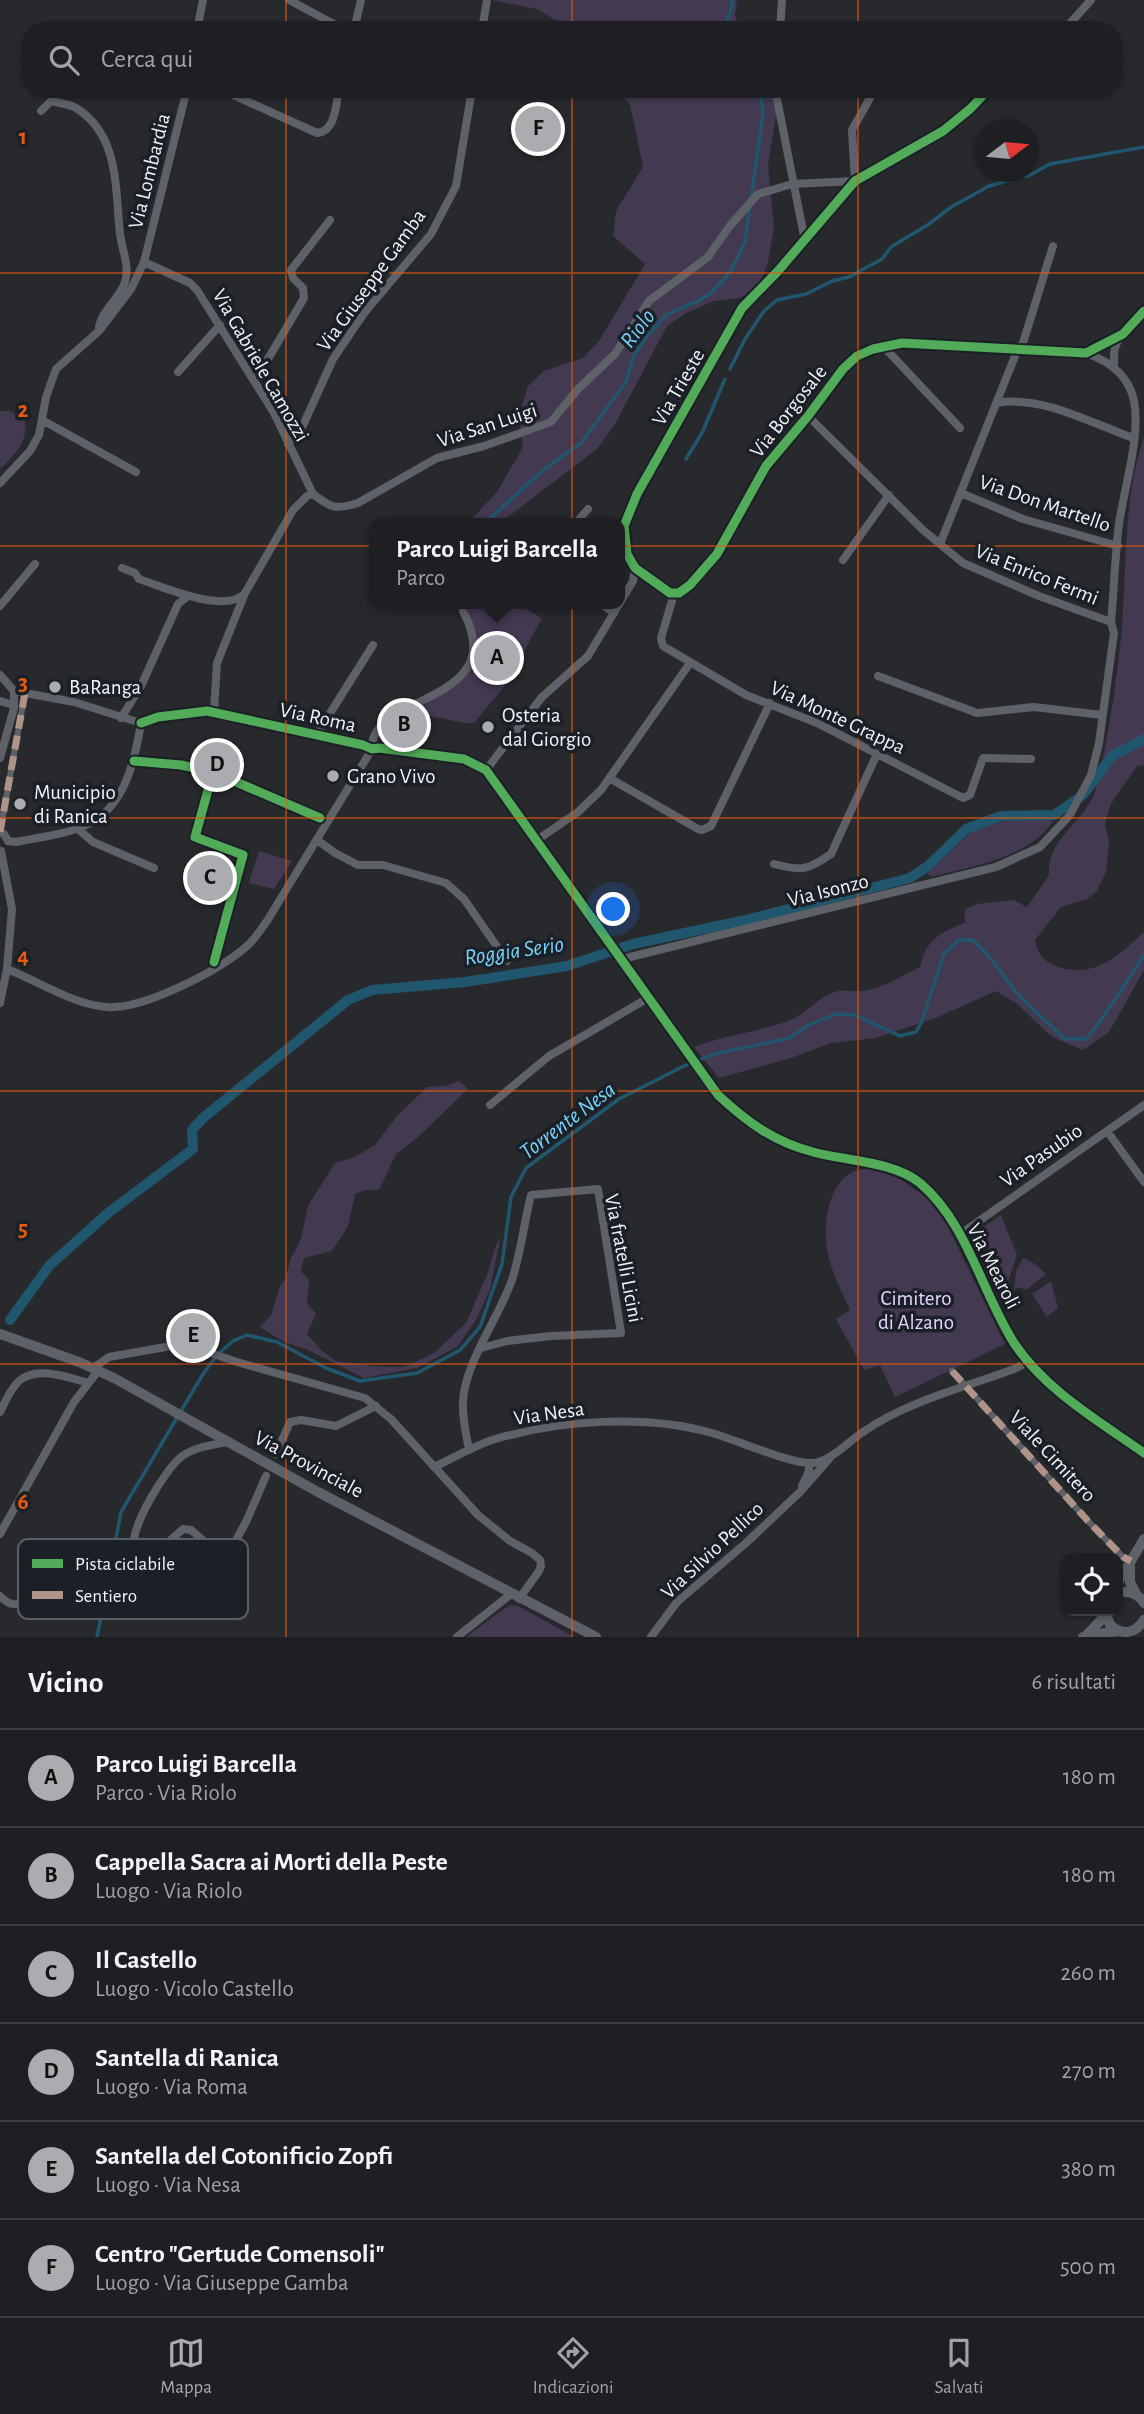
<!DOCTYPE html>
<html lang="it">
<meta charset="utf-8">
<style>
body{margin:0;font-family:"Alegreya Sans",sans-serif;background:#2b2c2f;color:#f1f3f6}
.controls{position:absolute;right:21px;bottom:21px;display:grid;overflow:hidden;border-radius:14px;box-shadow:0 2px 5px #0004}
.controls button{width:63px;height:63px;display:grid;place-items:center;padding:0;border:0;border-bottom:2px solid #3c3d40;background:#1e1f22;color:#f1f3f6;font:35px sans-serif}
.compass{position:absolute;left:976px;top:119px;width:63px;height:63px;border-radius:50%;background:#1e1f22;box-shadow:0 2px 5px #0004;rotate:74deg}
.you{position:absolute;left:614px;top:910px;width:24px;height:24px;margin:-18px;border:5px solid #fff;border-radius:50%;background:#1a73e8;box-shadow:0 0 0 10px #1a73e833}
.badge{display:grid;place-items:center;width:46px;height:46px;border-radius:50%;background:#aaacb0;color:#111;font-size:23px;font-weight:700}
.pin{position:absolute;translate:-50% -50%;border:4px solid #fff;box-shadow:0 2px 7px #0006}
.popup{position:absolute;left:369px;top:518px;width:256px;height:91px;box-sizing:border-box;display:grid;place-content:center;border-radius:14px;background:#1e1f22;filter:drop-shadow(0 2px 5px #0005);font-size:23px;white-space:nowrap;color:#a1a2a5}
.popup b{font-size:26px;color:#f1f3f6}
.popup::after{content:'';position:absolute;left:50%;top:100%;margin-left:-14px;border:14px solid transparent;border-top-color:#1e1f22}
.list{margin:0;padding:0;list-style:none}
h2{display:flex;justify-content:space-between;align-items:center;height:91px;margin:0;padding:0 28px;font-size:30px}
h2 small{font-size:23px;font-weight:400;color:#a1a2a5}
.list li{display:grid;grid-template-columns:46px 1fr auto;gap:21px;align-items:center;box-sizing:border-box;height:98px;padding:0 28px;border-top:2px solid #3c3d40}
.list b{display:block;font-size:26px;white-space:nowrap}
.list p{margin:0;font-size:23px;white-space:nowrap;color:#a1a2a5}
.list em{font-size:23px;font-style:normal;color:#a1a2a5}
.icon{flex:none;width:38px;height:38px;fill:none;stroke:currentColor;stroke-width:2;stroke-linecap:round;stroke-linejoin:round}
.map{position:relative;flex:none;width:1144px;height:1637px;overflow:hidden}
.search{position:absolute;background:#1e1f22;box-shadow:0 2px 5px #0004;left:21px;right:21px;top:21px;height:77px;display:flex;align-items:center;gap:18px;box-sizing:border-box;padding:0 24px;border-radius:28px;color:#a1a2a5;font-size:26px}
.sheet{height:679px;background:#1e1f22}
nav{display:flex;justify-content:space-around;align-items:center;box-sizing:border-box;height:98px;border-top:2px solid #3c3d40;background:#1e1f22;font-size:19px;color:#a1a2a5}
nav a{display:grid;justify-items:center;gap:4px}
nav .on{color:#aaacb0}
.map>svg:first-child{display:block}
.green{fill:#433951}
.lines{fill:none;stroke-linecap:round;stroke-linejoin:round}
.stream{stroke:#20576f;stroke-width:3.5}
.canal{stroke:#20576f;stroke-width:10}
.pedestrian{stroke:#5e6268;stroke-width:6}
.minor{stroke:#5e6268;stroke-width:8}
.tertiary{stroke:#5e6268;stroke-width:10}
.quiet{stroke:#af9288;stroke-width:7;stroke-dasharray:14 7;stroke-linecap:butt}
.cycleway-casing{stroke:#1b1f26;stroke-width:13}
.cycleway{stroke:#51ab58;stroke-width:9}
.grid{fill:none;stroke:#e8590c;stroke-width:2;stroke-opacity:0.55}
.poi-dot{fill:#aaacb0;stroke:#1b1f26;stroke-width:2.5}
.labels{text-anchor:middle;stroke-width:7;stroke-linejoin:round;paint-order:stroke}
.street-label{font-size:21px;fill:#f0f2f7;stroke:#1b1f26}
.poi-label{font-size:21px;fill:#f0f2f7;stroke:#1b1f26;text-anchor:start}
.park-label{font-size:21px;fill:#e3d3ff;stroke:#1b1f26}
.water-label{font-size:23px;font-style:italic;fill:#79d3fc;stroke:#1b1f26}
.key{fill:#1b1f26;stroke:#5b5e65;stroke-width:2}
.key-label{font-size:19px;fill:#f0f2f7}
.grid-label{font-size:23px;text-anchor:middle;font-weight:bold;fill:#e8590c;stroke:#1b1f26;stroke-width:7;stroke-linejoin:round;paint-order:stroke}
</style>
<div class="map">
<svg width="1144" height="1637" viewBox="0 0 1144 1637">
<rect width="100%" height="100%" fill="#28292d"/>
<!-- green -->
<path class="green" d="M 491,0 L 737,0 L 735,15 L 739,30 L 590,30 L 555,20 L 537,9 Z
M 613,89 L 772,89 L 777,108 L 768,165 L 774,228 L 768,262 L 759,287 L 740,298 L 714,301 L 688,312 L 667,326 L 614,426 L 597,449 L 500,523 L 468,523 L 497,492 L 523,447 L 519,415 L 528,386 L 544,371 L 583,358 L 599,341 L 645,264 L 613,236 L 616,211 L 643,167 L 630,104 Z
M 0,411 L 10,411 L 25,420 C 28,443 15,454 0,469 Z
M 1144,437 L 1144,765 L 1137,766 L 1111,804 L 1105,823 L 1109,843 L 1106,872 L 1097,891 L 1087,899 L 1061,907 L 1035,940 C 1037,951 1042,960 1053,965 C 1092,981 1117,957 1144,932 L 1144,970 L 1109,1032 L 1083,1050 L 1052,1037 L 1016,1003 L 996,991 L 938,1017 L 876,1038 L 831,1043 L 791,1058 L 719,1078 L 694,1047 C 725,1035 757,1032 788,1021 C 807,1014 819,995 839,991 C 846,990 853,992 860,991 C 880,990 903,975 920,967 C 927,937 941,933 966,922 L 964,917 L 966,909 L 977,904 L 1013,900 L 1027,907 L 1049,875 C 1046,840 1082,824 1094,794 C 1099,782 1101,766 1104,753 C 1111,718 1116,682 1120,647 C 1128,577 1121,505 1144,437 Z
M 466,604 L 516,604 L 542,618 L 507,683 L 474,723 L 464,723 L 420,714 L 420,708 L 460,680 L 475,638 Z
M 1031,818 L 1053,820 C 1033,857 969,867 931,877 L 927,874 L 971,832 L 1000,822 Z
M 259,851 L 292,861 L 274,889 L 249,883 Z
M 459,1081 L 468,1089 L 418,1137 L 396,1154 L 379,1190 L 366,1190 L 355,1194 L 348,1226 L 332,1251 L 304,1258 L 301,1271 L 309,1280 L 307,1303 L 316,1314 L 307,1334 L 321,1350 L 336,1361 L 382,1367 L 404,1367 L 434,1353 L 466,1323 L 487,1275 L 496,1245 L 500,1239 L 490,1290 L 476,1320 L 457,1347 L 417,1368 L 364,1378 L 306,1349 L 282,1341 L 260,1327 L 271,1315 L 280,1286 L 286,1278 L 290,1260 L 301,1239 L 308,1206 L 335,1163 L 355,1157 L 375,1145 L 397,1116 L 427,1087 L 445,1086 Z
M 871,1168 L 900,1179 L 927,1198 L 947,1225 L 1005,1344 L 895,1397 L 880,1365 L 864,1370 L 836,1319 L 850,1310 C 842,1292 832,1274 828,1254 C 823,1230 826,1195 845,1177 C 852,1170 862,1170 871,1168 Z
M 1001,1215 L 1017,1255 L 1009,1279 L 1010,1292 L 1003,1296 L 973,1240 L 975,1233 Z
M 1023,1258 L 1035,1264 L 1046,1274 L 1026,1290 L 1019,1287 L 1014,1290 L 1016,1271 Z
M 1051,1281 L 1058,1308 L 1047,1317 L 1032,1294 Z
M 512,1605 L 520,1607 L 574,1637 L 466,1637 L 502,1610 Z"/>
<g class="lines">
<!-- stream -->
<path class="stream" d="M 724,30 C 726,19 733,10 732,0
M 751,198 L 763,114 L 760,89
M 730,369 L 745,339 L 764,311 L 777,300 L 806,294 L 832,281 L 849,277 L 882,259 L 891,247 L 929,224 L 951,207 L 989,186 L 1030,175 L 1050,164 L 1144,147
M 686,459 L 702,433 L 725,379
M 485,523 L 542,471 L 581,443 L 626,382 L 633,357 L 647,336 L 666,315 L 698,301 L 711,293 L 730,273 L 745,242 L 750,206
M 97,1637 L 121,1512 L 203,1374 L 218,1354 L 233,1341 L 247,1335 L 277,1342 L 326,1368 L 360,1381 L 417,1373 L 460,1350 L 480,1327 L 502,1264 L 511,1197 L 526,1168 L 619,1099 L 684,1066 L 714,1054 L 790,1038 L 809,1025 L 836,1014 L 855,1015 L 900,1036 L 916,1032 L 922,1021 L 944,954 L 958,940 L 973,940 L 988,955 L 1020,997 L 1065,1039 L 1086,1039 C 1108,1013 1126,983 1144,955"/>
<!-- canal -->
<path class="canal" d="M 10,1320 L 49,1266 L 108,1213 L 193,1149 L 192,1130 L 203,1118 L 348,1000 L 372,990 L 465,982 L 567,966 L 633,944 L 746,920 L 910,878 L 928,866 L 966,829 L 1001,816 L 1054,815 L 1083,795 L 1112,756 L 1144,739"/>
<!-- pedestrian -->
<path class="pedestrian" d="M 0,832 L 25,693
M 952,1371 L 1088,1521 L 1123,1557 L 1131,1561"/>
<!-- minor -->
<path class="minor" d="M 289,0 L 345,30
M 197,30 L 203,0
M 354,30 L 361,0
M 482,30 L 487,0
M 780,30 L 782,0
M 1064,30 L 1091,0
M 220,89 L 317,133 C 336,131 336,104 339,89
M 775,89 L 805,241
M 989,89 L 970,109 L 943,131 L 855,181 L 778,271 L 742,308 L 637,494 L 624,526 L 627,554 L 635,568 L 670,593 L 679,593 L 690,585 L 717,554 L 766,466 L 808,416 L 843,369 L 857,356 L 873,349 L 902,343 L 1086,353 L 1123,334 L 1144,311
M 41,111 L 51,101 C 59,103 69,104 76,108 C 120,135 115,190 120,234 C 122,250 130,266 125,282 C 120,299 101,310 99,328
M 855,181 L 852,130 L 875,89
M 144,262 L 190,283 L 197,290 L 274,413 L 313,494 L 307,496 L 293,510 L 245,593 L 217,663 L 214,712
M 884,347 L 960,428
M 1114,367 C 1114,354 1113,347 1121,336
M 178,372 L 220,325
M 255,381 L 304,298 L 303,288 L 293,278 L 291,270 L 330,220
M 997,403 C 1042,395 1091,423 1133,438
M 808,416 L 923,530 L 963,563 L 1039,596 L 1111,622
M 42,420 L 136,472
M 288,444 L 300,432 L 333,359 L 365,312 L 431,234 L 456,186 L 472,89
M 0,483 L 30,451 L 39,435 L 46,397 L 56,369 L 99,331 L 131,289 L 144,262 L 187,89
M 961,493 L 1023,519 L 1118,546
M 313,494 C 331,508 335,510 358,503 L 437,458 L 484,446 L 551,422 L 578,389 L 615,354 L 649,301 L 708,257 L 729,227 L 758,194 L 792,184 L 855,181
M 576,523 L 588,509
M 940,544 L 1017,351 L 1023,343 L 1053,246
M 843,560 L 889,495
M 122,568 L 135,573 L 139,579 C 162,587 223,613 243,595
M 674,594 L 661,638 L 663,646 L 746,695 L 817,723 L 963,798 L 970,795 L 983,758 L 1031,759
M 602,604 L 614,613
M 0,606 L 35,564
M 0,675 L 14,691 L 14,708 L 0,758
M 878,676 L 977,713 L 1034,707 L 1102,715
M 14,691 L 74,702 L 141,723
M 0,701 L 14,705
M 121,718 L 141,686 L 178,604 L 188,596
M 141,723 L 158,717 L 207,711 L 363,745 L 372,749 L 379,748 L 464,759 L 486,770 L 718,1095 C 747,1122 774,1142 813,1152 C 845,1161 893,1161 920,1183 C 968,1224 981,1291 1014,1343 C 1045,1390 1099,1421 1144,1453
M 317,734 L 373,645
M 372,749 C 368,694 513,704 463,611
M 486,770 L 542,697 L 588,656 L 633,581 L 635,568
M 611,779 L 698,829 L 702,830 L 711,826 L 770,703
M 77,828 L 93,842 L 154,868
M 0,832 L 4,834 L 8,841
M 317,840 L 335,853 L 358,865 L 383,865 L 446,883 L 464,899 L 507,961
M 537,840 L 578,812 L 601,790 L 690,663
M 8,841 L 16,842 C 39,837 65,835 86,825 C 125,808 135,760 141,723
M 774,864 C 801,871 807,871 831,854 L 877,754
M 622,959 L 996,867 L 1040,847 L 1070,815 L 1091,775 L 1099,743 L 1114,633 L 1111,622 C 1114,589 1115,556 1119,524 C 1124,488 1141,436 1134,401 C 1129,376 1109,361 1086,353
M 7,969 C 38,981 74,1005 107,1007 C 143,1010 220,970 247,946 C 255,939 261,929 267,921 L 372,749
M 0,1003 L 7,969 L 12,909 L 1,851
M 490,1105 L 549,1056 L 648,998
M 1107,1131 L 1144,1182
M 959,1235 L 1144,1105
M 93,1368 L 109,1357 L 177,1345 L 190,1346 L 237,1362 L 365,1398 L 391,1419 L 478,1515 L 510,1541 L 532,1553 L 540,1560 L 541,1566 L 539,1571 L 519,1599
M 0,1412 C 5,1402 10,1390 18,1382 C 35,1365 68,1377 88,1383
M 228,1442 C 212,1445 194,1447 181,1457 C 165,1470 130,1527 134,1548 L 141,1555 L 153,1556 L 183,1529 L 191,1530 L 219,1554 L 230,1551 L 246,1522 L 266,1476
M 469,1450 C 466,1434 462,1417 463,1401 C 465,1363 499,1317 512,1280 C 521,1252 524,1223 531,1195 L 598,1189 L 621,1333 L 551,1336 L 507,1341 L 481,1348
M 276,1454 L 290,1422 L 301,1420 L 336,1426 L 376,1406
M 434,1467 C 453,1458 472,1447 492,1440 C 558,1420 646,1414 712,1433 C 737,1440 792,1465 814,1463 C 832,1460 848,1442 863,1432 C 908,1401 963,1388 1014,1369 L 1028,1362
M 802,1486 L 809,1471 L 809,1463
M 0,1534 L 74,1402 L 98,1371
M 0,1596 C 7,1603 12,1606 21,1603 L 54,1546
M 457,1637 L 511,1594
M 651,1637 L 677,1602 L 746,1543 L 800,1492 L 829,1459"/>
<!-- tertiary -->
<path class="tertiary" d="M 0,1334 L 79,1362 L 114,1378 L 318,1492 L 596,1637
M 1130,1566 L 1130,1582 L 1136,1594
M 1118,1583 L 1144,1539
M 1118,1593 C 1129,1590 1138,1593 1144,1603
M 1105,1611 L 1110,1625 C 1122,1636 1135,1634 1144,1620
M 1083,1637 L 1118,1631
M 1085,1637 L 1101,1620 L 1105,1611"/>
<!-- quiet -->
<path class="quiet" d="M 0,832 L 25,693
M 952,1371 L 1088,1521 L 1123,1557 L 1131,1561"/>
<!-- cycleway casing -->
<g class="cycleway-casing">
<path id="cycleway" d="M 989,89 L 970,109 L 943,131 L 855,181 L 778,271 L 742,308 L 637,494 L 624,526 L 627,554 L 635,568 L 670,593 L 679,593 L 690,585 L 717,554 L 766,466 L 808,416 L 843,369 L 857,356 L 873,349 L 902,343 L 1086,353 L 1123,334 L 1144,311
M 141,723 L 158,717 L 207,711 L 363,745 L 372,749 L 379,748 L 464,759 L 486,770 L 718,1095 C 747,1122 774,1142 813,1152 C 845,1161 893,1161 920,1183 C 968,1224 981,1291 1014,1343 C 1045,1390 1099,1421 1144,1453
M 134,761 L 181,765 L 213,772 L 320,818
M 213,772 L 195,837 L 243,855 L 214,962"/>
</g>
<!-- cycleway -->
<use href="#cycleway" class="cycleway"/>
</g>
<!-- grid -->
<path class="grid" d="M 286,0 L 286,30M 572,0 L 572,30M 858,0 L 858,30M 286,89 L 286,1637M 572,89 L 572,1637M 858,89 L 858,1637M 0,273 L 1144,273M 0,546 L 1144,546M 0,818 L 1144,818M 0,1091 L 1144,1091M 0,1364 L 1144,1364"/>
<!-- markers -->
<g class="poi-dot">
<circle cx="55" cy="687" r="7"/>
<circle cx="488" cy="727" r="7"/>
<circle cx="333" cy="776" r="7"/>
<circle cx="20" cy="804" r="7"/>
</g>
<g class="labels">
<!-- street labels -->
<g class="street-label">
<text transform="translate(149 171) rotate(-76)" y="7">Via Lombardia</text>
<text transform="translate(371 280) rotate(-54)" y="7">Via Giuseppe Gamba</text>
<text transform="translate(261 365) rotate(60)" y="7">Via Gabriele Camozzi</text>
<text transform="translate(678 387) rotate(-60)" y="7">Via Trieste</text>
<text transform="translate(788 411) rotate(-52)" y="7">Via Borgosale</text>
<text transform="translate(487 425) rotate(-18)" y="7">Via San Luigi</text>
<text transform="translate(1045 503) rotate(19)" y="7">Via Don Martello</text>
<text transform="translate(1037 574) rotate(22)" y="7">Via Enrico Fermi</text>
<text transform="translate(318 717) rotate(12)" y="7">Via Roma</text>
<text transform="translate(838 717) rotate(25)" y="7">Via Monte Grappa</text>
<text transform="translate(828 890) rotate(-14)" y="7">Via Isonzo</text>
<text transform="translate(1041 1155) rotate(-35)" y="7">Via Pasubio</text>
<text transform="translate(624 1258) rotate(79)" y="7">Via fratelli Licini</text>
<text transform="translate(994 1266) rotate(63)" y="7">Via Mearoli</text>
<text transform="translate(549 1413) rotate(-8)" y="7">Via Nesa</text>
<text transform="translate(1053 1456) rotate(47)" y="7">Viale Cimitero</text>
<text transform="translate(309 1464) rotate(28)" y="7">Via Provinciale</text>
<text transform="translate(712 1550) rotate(-43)" y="7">Via Silvio Pellico</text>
</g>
<!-- poi labels -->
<g class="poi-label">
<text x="69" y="694">BaRanga</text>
<text x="502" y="722">Osteria<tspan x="502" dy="24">dal Giorgio</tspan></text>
<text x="347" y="783">Grano Vivo</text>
<text x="34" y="799">Municipio<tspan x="34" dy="24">di Ranica</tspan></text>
</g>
<!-- park labels -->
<g class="park-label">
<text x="916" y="1305">Cimitero<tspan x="916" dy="24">di Alzano</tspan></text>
</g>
<!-- water labels -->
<g class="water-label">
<text transform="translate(637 328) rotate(-53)" y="8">Riolo</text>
<text transform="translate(514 950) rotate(-8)" y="8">Roggia Serio</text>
<text transform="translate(567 1120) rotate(-37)" y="8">Torrente Nesa</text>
</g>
</g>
<!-- legend -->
<rect x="18" y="1539" width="230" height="80" rx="10" class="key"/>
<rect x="32" y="1559" width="31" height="9" fill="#51ab58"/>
<rect x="32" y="1591" width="31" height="8" fill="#af9288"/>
<g class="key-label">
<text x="75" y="1570">Pista ciclabile</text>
<text x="75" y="1602">Sentiero</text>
</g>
<g class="grid-label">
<text x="23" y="144">1</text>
<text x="23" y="417">2</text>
<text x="23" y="690">3</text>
<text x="23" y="963">4</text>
<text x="23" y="1236">5</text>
<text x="23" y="1509">6</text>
</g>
</svg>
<div class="controls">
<button><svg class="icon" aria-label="locate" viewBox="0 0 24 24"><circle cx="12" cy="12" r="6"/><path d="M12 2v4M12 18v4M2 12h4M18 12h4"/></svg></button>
</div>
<svg class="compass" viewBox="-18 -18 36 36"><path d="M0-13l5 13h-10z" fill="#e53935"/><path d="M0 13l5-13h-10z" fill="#a1a2a5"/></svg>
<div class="you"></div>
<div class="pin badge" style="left:497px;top:658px">A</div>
<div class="popup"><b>Parco Luigi Barcella</b>Parco</div>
<div class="pin badge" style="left:404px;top:725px">B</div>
<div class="pin badge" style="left:210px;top:878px">C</div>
<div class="pin badge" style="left:217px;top:765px">D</div>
<div class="pin badge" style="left:193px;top:1336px">E</div>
<div class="pin badge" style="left:538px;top:129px">F</div>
<div class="search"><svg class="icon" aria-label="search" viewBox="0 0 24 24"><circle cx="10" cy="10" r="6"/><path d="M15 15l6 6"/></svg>Cerca qui</div>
</div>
<section class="sheet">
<h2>Vicino<small>6 risultati</small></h2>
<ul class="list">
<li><span class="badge">A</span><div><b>Parco Luigi Barcella</b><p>Parco · Via Riolo</p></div><em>180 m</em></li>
<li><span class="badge">B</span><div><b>Cappella Sacra ai Morti della Peste</b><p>Luogo · Via Riolo</p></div><em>180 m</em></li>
<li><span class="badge">C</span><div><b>Il Castello</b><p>Luogo · Vicolo Castello</p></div><em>260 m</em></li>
<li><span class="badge">D</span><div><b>Santella di Ranica</b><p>Luogo · Via Roma</p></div><em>270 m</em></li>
<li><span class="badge">E</span><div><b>Santella del Cotonificio Zopfi</b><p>Luogo · Via Nesa</p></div><em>380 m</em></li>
<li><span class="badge">F</span><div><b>Centro &quot;Gertude Comensoli&quot;</b><p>Luogo · Via Giuseppe Gamba</p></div><em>500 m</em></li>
</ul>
</section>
<nav>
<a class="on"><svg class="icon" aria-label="map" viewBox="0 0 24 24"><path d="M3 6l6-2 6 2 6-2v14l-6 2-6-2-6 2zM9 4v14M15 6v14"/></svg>Mappa</a>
<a><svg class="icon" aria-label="directions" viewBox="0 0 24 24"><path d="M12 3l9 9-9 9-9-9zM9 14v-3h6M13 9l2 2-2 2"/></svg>Indicazioni</a>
<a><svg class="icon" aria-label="saved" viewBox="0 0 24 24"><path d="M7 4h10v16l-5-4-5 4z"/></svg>Salvati</a>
</nav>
